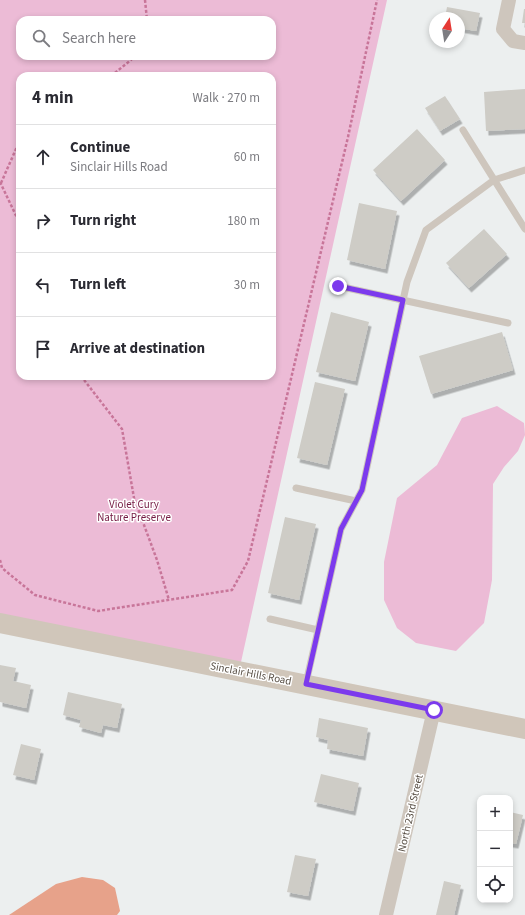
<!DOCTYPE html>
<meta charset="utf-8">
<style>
body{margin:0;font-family:"Source Sans 3",sans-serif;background:#f7f7f7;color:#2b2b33}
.controls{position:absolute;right:12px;bottom:12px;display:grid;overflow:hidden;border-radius:8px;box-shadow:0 2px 6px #0003}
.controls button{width:36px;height:36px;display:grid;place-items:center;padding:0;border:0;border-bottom:1px solid #e1e1e2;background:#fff;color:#2b2b33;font:20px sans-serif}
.compass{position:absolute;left:429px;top:12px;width:36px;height:36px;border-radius:50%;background:#fff;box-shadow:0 2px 6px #0003;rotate:12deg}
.stop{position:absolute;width:12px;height:12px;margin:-9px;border:3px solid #7c3aed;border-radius:50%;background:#fff}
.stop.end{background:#7c3aed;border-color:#fff;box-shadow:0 1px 4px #0008}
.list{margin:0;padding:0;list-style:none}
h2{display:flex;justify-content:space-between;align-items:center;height:52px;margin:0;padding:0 16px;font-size:17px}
h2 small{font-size:13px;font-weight:400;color:#7c7c81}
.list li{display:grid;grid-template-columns:26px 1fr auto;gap:12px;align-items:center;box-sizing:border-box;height:64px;padding:0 16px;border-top:1px solid #e1e1e2}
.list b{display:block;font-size:15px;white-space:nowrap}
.list p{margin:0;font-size:13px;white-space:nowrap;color:#7c7c81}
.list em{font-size:13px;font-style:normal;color:#7c7c81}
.icon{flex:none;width:22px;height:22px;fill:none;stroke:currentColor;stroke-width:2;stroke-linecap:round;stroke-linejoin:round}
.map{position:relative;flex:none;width:525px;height:915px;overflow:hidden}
.search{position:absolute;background:#fff;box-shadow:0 2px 6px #0003;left:16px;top:16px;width:260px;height:44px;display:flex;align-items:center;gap:10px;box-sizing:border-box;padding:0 14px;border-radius:12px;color:#7c7c81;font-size:15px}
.panel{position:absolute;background:#fff;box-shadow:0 2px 6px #0003;left:16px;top:72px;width:260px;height:308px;border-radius:12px}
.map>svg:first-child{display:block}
.green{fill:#ecbbd6;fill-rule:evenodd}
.water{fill:#e7a28a}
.building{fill:#ceccc6;filter:url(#shadow)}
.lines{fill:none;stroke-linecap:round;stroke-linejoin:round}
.path{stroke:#c87599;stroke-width:2.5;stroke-dasharray:3 2;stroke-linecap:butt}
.lane{stroke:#cec6bd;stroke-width:7}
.street{stroke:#cec6bd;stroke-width:14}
.secondary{stroke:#d0c6ba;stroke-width:20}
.route{stroke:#7c3aed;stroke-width:5}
.labels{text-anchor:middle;stroke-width:3;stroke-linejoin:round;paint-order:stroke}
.park-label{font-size:11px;fill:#751a43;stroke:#fff}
.street-label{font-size:11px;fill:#584f45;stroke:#fff}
</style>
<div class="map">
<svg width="525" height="915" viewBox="0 0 525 915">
<defs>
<filter id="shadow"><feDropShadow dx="2.5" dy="4.5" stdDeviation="0" flood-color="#0004"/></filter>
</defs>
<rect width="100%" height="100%" fill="#ecefef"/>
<!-- green -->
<path class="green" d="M 0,0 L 387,0 L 241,662 L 0,622 ZM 20,20 L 272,20 L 272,56 L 20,56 ZM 20,76 L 272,76 L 272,376 L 20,376 Z
M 497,406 L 524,423 L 525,435 L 518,451 L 504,467 L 493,484 L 492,580 L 484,623 L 456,651 L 416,643 L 397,628 L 384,600 L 384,562 L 397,498 L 437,465 L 462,418 Z"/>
<!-- water -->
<path class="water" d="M 82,877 L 103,880 L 115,888 L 120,911 L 117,915 L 9,915 L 56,884 Z"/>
<!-- building -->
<path class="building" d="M 447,7 L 480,13 L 476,31 L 459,28 L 459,18 L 445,18 Z
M 524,9 L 525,9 L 525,23 L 522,23 Z
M 525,89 L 525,129 L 486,131 L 484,92 Z
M 445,96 L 460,119 L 440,131 L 425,108 Z
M 417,129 L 445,160 L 401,201 L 373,170 Z
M 359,203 L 397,211 L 385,269 L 347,260 Z
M 484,229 L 507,254 L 469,288 L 446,263 Z
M 331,312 L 369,322 L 355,381 L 316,372 Z
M 502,332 L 513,370 L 431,394 L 419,356 Z
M 315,382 L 345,389 L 327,465 L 297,458 Z
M 285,517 L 316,524 L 299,600 L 268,593 Z
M 0,665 L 16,668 L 13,681 L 31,685 L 26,708 L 0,702 Z
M 68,692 L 122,704 L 117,728 L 103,725 L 101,733 L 79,727 L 81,720 L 63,715 Z
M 319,718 L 368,728 L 363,756 L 327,749 L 328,740 L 316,737 Z
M 21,744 L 41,749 L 34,780 L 13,775 Z
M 321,774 L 359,783 L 353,811 L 314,802 Z
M 510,812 L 523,815 L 516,844 L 510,843 Z
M 295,855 L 316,859 L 308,896 L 287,892 Z
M 444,881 L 461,885 L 454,915 L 436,915 Z"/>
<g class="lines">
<!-- path -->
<path class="path" d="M 145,0 L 147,20
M 111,76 L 131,60 L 134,56
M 0,182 L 20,224
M 1,183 L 16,149 L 20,148
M 81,376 L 122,429 L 134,498 L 157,560 L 169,600
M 0,560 L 2,568 L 35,595 L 98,611 L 232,590 L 248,561 L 348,137 L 377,0"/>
<!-- lane -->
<path class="lane" d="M 463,130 L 525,229
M 338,286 L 508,323
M 296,488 L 356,501
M 270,619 L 318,630
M 306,683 L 341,529 L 362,490 L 407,282 L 426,230 L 494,180 L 525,170"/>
<!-- street -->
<path class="street" d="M 509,0 L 503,29 L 513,41 L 525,43
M 386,915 L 434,710"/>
<!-- secondary -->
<path class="secondary" d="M 0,623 L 525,729"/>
</g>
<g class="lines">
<!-- route -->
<path class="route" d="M 338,286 L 403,300 L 362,490 L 341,529 L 306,684 L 434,710"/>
</g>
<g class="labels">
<!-- park labels -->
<g class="park-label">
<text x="134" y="508">Violet Cury<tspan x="134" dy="13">Nature Preserve</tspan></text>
</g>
<!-- street labels -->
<g class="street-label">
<text transform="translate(251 673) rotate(11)" y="4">Sinclair Hills Road</text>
<text transform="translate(410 813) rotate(-77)" y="4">North 23rd Street</text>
</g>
</g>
</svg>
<div class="controls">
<button>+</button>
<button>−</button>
<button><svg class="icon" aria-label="locate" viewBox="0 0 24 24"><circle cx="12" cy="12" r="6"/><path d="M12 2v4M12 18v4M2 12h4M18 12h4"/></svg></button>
</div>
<svg class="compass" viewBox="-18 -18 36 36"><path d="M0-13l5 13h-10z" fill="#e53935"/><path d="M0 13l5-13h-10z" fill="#7c7c81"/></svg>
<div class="stop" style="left:434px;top:710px"></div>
<div class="stop end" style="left:338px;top:286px"></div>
<div class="search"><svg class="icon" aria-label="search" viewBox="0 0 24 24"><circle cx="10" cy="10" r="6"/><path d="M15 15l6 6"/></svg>Search here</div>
<section class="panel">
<h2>4 min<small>Walk · 270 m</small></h2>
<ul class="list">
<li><svg class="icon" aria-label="ahead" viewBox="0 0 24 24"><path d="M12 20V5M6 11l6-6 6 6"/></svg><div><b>Continue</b><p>Sinclair Hills Road</p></div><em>60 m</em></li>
<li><svg class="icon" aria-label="right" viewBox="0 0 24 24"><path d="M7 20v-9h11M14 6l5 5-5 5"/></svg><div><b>Turn right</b></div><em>180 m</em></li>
<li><svg class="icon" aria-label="left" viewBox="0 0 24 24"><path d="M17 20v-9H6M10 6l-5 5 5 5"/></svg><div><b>Turn left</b></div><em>30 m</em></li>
<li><svg class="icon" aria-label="arrive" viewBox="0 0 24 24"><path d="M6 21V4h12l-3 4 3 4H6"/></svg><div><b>Arrive at destination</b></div></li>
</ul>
</section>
</div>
